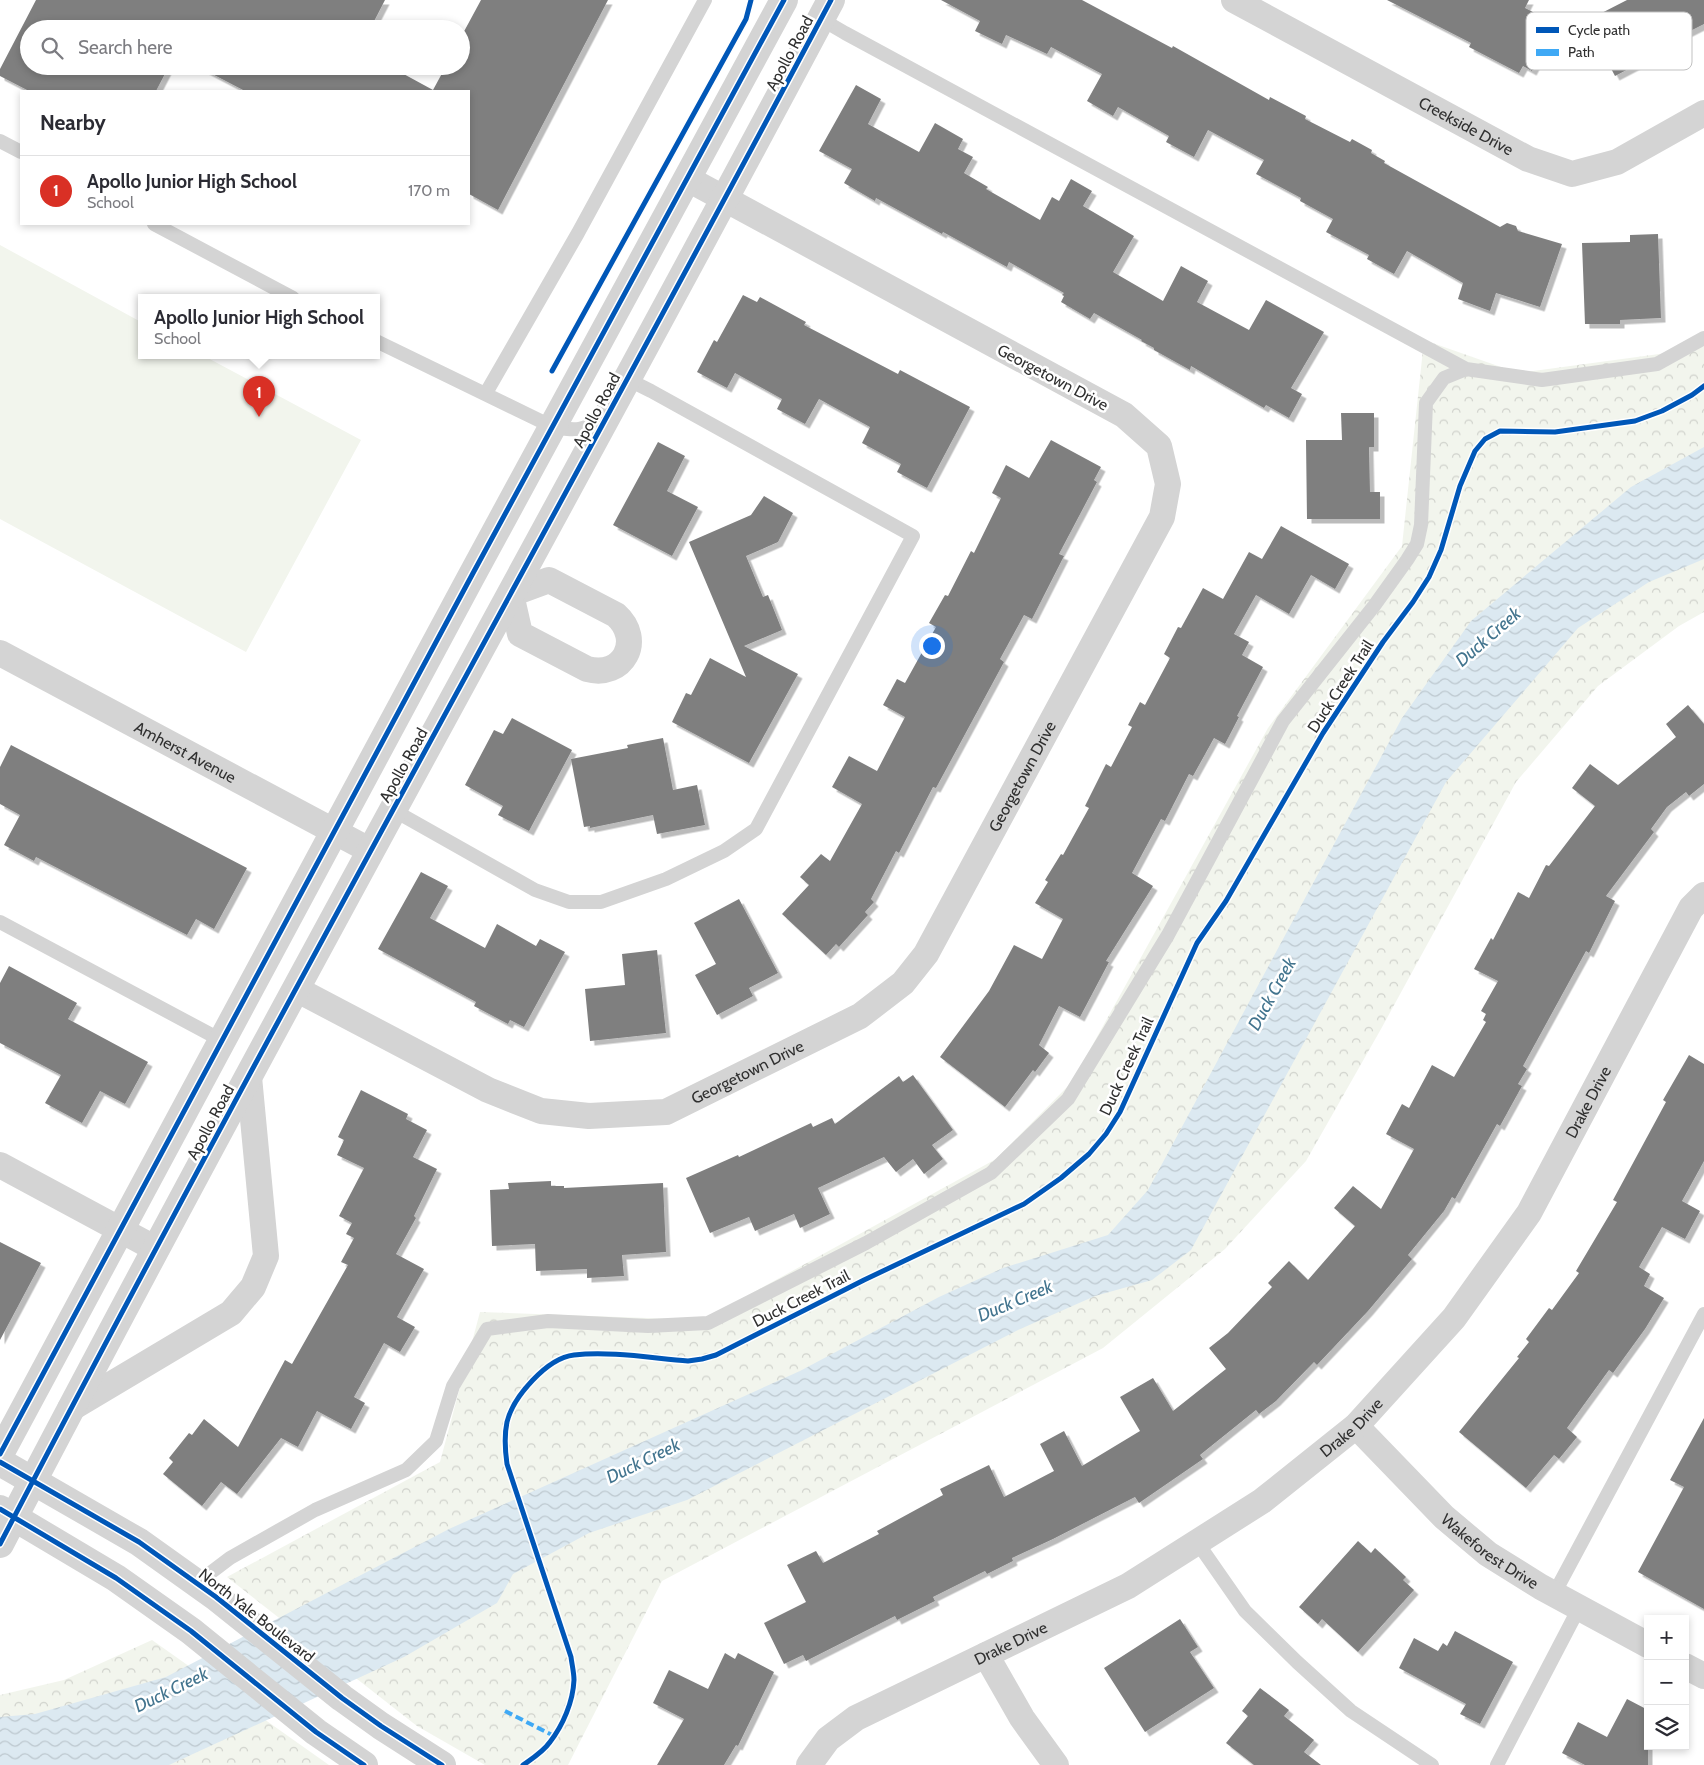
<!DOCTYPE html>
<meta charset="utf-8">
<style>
body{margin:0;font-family:Cabin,sans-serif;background:#f7f7f7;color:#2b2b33}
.controls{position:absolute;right:15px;bottom:15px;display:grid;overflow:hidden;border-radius:0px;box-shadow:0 2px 8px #0003}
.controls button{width:45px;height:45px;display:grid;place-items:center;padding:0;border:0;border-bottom:1px solid #e1e1e2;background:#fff;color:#2b2b33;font:25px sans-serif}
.you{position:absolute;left:931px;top:645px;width:18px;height:18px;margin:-12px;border:4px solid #fff;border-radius:50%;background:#1a73e8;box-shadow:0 0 0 8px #1a73e833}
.badge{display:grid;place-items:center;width:32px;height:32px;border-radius:50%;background:#d93025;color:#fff;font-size:16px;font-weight:700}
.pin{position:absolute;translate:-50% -41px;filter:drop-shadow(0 1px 2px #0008)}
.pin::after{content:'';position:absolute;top:26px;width:18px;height:15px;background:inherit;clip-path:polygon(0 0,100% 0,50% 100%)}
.popup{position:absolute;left:138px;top:294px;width:242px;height:65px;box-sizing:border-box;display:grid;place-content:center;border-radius:0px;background:#fff;filter:drop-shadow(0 1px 4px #0005);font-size:16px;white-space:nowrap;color:#7c7c81}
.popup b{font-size:19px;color:#2b2b33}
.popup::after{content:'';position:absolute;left:50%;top:100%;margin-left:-10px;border:10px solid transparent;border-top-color:#fff}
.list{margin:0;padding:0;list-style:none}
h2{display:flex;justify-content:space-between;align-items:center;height:65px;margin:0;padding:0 20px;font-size:21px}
h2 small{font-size:16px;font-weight:400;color:#7c7c81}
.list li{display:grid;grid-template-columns:32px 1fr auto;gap:15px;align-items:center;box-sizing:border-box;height:70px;padding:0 20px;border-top:1px solid #e1e1e2}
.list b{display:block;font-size:19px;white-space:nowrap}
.list p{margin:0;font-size:16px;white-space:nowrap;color:#7c7c81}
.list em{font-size:16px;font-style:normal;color:#7c7c81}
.icon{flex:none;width:28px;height:28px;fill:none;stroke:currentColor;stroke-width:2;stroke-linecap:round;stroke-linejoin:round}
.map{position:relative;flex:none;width:1704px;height:1765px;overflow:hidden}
.search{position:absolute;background:#fff;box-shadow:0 2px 8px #0003;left:20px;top:20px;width:450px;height:55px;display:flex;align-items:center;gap:12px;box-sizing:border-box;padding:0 18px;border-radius:28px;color:#7c7c81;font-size:19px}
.panel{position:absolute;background:#fff;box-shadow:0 2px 8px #0003;left:20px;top:90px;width:450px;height:135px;border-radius:0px}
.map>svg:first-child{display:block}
.grass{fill:#f2f5ed}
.forest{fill:url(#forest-crowns)}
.water{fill:url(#water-waves)}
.building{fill:#7f7f7f;filter:url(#shadow)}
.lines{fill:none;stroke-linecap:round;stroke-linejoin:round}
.service{stroke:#d4d4d4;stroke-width:14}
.minor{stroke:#d4d4d4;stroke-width:26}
.tertiary{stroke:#d4d4d4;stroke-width:28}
.quiet{stroke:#3fa9f5;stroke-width:4;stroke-dasharray:8 4;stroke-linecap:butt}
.cycleway-casing{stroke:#fff;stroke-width:8}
.cycleway{stroke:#0057b8;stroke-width:5}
.labels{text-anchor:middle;stroke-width:5;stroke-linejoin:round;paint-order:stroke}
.street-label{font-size:16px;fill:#303030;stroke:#fff}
.water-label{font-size:18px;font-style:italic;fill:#42748e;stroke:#fff}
.key{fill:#fff;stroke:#c1c1c1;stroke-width:1}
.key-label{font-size:14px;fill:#303030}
</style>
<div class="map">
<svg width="1704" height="1765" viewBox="0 0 1704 1765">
<defs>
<pattern id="forest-crowns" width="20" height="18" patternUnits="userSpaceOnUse" patternTransform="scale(1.25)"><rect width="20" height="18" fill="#f2f5ed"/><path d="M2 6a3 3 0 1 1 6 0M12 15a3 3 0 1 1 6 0" fill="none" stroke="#d0d2cc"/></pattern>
<pattern id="water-waves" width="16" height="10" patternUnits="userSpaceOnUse" patternTransform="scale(1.25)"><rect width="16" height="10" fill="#dce9f1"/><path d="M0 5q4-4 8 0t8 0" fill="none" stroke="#bdc8cf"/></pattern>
<filter id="shadow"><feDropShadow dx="4.5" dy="4.5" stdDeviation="0" flood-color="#0004"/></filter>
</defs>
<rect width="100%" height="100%" fill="#fff"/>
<!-- grass -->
<path class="grass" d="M 0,245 L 141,322 L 142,356 L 204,356 L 361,440 L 246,652 L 0,519 Z"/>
<!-- forest -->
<path class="forest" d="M 1704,338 L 1704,612 L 1679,626 L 1598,686 L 1516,782 L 1381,1029 L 1306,1161 L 1225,1249 L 1103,1348 L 662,1581 L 568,1765 L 485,1765 L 417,1726 L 227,1577 L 440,1462 L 480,1312 L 703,1320 L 996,1159 L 1072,1082 L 1268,728 L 1402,546 L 1424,340 L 1518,373 L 1674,352 Z
M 152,1640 L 329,1765 L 0,1765 L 0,1695 L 64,1680 Z"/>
<!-- water -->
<path class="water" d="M 1704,447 L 1704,559 L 1649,582 L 1578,628 L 1446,782 L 1191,1250 L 1152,1280 L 1095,1296 L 1018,1330 L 687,1500 L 589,1533 L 513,1574 L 497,1603 L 404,1657 L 169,1765 L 0,1765 L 0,1717 L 35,1714 L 166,1677 L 449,1529 L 800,1371 L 939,1297 L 1003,1268 L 1108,1235 L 1148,1190 L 1402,718 L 1471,621 L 1631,487 Z"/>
<!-- building -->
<path class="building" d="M 36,0 L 385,0 L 370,29 L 29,29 L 29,66 L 169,66 L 156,91 L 29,91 L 0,76 L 0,69 Z
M 481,0 L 608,0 L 498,210 L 469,194 L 469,91 L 245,91 L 197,66 L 389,66 L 433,90 L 446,66 L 461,66 L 461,37 Z
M 941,0 L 1082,0 L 1172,48 L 1173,46 L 1269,100 L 1270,97 L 1306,116 L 1305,119 L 1350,142 L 1352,139 L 1372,150 L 1371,153 L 1385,161 L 1384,163 L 1500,227 L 1507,223 L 1516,226 L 1518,231 L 1562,244 L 1540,307 L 1496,293 L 1490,311 L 1458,299 L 1463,283 L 1407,251 L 1394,274 L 1367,259 L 1369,255 L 1326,232 L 1333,219 L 1300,201 L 1301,198 L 1256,174 L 1264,160 L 1208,130 L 1194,157 L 1166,142 L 1169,136 L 1118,107 L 1113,116 L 1087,101 L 1102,74 L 1051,47 L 1047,54 L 1006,35 L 1002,44 L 975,31 L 980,21 Z
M 1387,0 L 1529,0 L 1525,8 L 1557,24 L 1532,71 L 1523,66 L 1519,73 L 1469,47 L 1471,43 Z
M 1627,0 L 1704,0 L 1704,24 L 1653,50 L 1655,55 L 1615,76 L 1586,21 Z
M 856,85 L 881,99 L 868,124 L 919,152 L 935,123 L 963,139 L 958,149 L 973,157 L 964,173 L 988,187 L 986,189 L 1040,220 L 1052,197 L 1059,201 L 1071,179 L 1092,191 L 1083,206 L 1134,236 L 1113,272 L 1163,301 L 1181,266 L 1208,281 L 1197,302 L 1249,330 L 1266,300 L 1324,332 L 1291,388 L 1302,394 L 1289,418 L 1266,405 L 1264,408 L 1191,366 L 1190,370 L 1154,350 L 1154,348 L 1141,341 L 1142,340 L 1094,313 L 1090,319 L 1061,302 L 1064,296 L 1062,295 L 1064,293 L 1009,262 L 1007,267 L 943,232 L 942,234 L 876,198 L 875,201 L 844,183 L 852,169 L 819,151 Z
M 1658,234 L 1661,318 L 1620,320 L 1620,324 L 1585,324 L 1582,243 L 1630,242 L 1630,235 Z
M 743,295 L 757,302 L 760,297 L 806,322 L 804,325 L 898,374 L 900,370 L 970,407 L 927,488 L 897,472 L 901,464 L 862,443 L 870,427 L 819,399 L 805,424 L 777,409 L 782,399 L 735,373 L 727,388 L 697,372 L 714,340 L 717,342 Z
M 1341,413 L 1374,413 L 1374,447 L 1369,447 L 1370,492 L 1380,492 L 1380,519 L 1307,519 L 1306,440 L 1342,440 Z
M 1051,440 L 1101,467 L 1094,480 L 1097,482 L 1059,554 L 1064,556 L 1032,619 L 1024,615 L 1000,659 L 1004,662 L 936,788 L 933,787 L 899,853 L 896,851 L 871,899 L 874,902 L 865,912 L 868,915 L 839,947 L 836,944 L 826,955 L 782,914 L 809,885 L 800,877 L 821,854 L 830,861 L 862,804 L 832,787 L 849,756 L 877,771 L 905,717 L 883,705 L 897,679 L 905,683 L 936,627 L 929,623 L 945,595 L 948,596 L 971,551 L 974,553 L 1001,498 L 992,493 L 1006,465 L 1029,478 Z
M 658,442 L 685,456 L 667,491 L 698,507 L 672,556 L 613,525 Z
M 764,496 L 793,513 L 778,542 L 746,556 L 763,597 L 768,595 L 782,630 L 744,646 L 798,674 L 749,763 L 672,722 L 686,693 L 691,695 L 710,658 L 746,677 L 689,542 L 751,515 Z
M 1281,526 L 1349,564 L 1335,589 L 1311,575 L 1289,614 L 1256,595 L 1234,634 L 1249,642 L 1242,655 L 1263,667 L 1237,716 L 1239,717 L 1225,744 L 1214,738 L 1193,776 L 1189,774 L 1165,821 L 1161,819 L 1132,873 L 1153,886 L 1106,961 L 1109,962 L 1080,1017 L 1059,1006 L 1039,1045 L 1049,1053 L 1035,1072 L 1033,1070 L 1005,1107 L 940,1057 L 989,991 L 1014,945 L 1042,959 L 1063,919 L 1035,903 L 1048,882 L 1045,880 L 1061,854 L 1063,855 L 1089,808 L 1085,806 L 1106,764 L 1111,767 L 1132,727 L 1128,725 L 1140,702 L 1145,705 L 1170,658 L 1164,654 L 1178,627 L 1181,628 L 1203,588 L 1223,599 L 1249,552 L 1262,559 Z
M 1688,705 L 1704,724 L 1704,784 L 1689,796 L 1686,792 L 1667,807 L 1651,829 L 1654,832 L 1606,896 L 1615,901 L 1589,953 L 1586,951 L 1523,1066 L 1527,1069 L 1518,1084 L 1522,1086 L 1500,1126 L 1497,1124 L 1455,1199 L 1452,1197 L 1444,1211 L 1408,1255 L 1412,1259 L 1368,1311 L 1317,1365 L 1314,1362 L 1276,1401 L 1259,1414 L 1256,1410 L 1200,1455 L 1203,1459 L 1139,1503 L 1135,1497 L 1053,1539 L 1012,1558 L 1013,1561 L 987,1574 L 985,1571 L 933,1597 L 935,1601 L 897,1620 L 895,1616 L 806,1661 L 803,1655 L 784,1664 L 764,1623 L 806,1602 L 787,1565 L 816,1551 L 823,1563 L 879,1534 L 877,1531 L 943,1495 L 940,1489 L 989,1465 L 1004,1497 L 1054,1471 L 1040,1444 L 1064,1431 L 1082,1466 L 1140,1431 L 1120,1397 L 1153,1378 L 1173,1411 L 1226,1369 L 1209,1348 L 1228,1333 L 1272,1287 L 1268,1283 L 1289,1261 L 1308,1280 L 1355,1226 L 1334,1208 L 1353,1186 L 1381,1209 L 1414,1149 L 1386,1134 L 1402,1104 L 1409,1108 L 1432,1065 L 1454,1077 L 1486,1022 L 1483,1020 L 1486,1014 L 1481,1011 L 1498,981 L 1474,969 L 1491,938 L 1493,940 L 1518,892 L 1529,898 L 1546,865 L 1549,866 L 1595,806 L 1572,788 L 1590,764 L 1618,785 L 1676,737 L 1666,724 Z
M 512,718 L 572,750 L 529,831 L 498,815 L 503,806 L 465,785 L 494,730 L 503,734 Z
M 663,738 L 673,790 L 697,785 L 705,825 L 657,834 L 653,815 L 590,828 L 590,826 L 584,827 L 571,759 L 628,748 L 627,745 Z
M 11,745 L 247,868 L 214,929 L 196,919 L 187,935 L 36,857 L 34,861 L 4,845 L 20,815 L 0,804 L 0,767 Z
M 421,872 L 448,886 L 430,918 L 485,948 L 497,924 L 536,946 L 540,939 L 565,952 L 524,1027 L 510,1020 L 508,1024 L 474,1006 L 476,1002 L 378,949 Z
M 739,899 L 778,973 L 749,988 L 753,996 L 717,1015 L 695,975 L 716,964 L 694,923 Z
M 657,950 L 666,1033 L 590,1041 L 585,989 L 625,985 L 622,954 Z
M 9,966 L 77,1003 L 68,1019 L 148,1062 L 125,1104 L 100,1091 L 82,1123 L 45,1103 L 61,1075 L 0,1043 L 0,983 Z
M 1689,1055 L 1704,1064 L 1704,1161 L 1682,1201 L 1700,1211 L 1685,1239 L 1662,1227 L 1639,1267 L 1650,1274 L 1644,1286 L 1664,1298 L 1645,1329 L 1613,1373 L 1609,1370 L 1567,1428 L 1577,1437 L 1559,1459 L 1554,1455 L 1526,1488 L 1459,1432 L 1519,1358 L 1517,1357 L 1529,1342 L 1526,1339 L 1549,1308 L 1552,1310 L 1579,1273 L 1576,1271 L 1617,1202 L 1613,1200 L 1666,1102 L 1663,1100 Z
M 913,1075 L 953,1130 L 932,1145 L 943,1159 L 924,1174 L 913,1159 L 896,1172 L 884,1157 L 818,1188 L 830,1214 L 800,1228 L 794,1214 L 755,1231 L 749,1217 L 710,1233 L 686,1178 L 738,1155 L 739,1157 L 811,1123 L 813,1127 L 832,1118 L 835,1124 L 899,1076 L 903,1082 Z
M 361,1090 L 408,1114 L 406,1119 L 427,1130 L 413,1157 L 437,1169 L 414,1216 L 416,1218 L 396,1254 L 424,1269 L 397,1317 L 415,1327 L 400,1352 L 384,1343 L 354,1397 L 365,1403 L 351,1429 L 317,1411 L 298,1447 L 281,1438 L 237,1494 L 221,1482 L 202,1506 L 163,1474 L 173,1462 L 169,1458 L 189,1433 L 192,1435 L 204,1419 L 238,1447 L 285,1360 L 292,1364 L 348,1265 L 341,1262 L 354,1238 L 346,1234 L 352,1223 L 339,1216 L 364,1168 L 337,1155 L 344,1140 L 338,1137 Z
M 551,1181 L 551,1186 L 564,1186 L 564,1188 L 663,1183 L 666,1252 L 622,1255 L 624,1276 L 587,1278 L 587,1269 L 536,1271 L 535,1244 L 492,1246 L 490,1190 L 509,1189 L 508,1183 Z
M 0,1242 L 41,1263 L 0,1340 Z
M 1704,1418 L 1704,1609 L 1638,1572 L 1684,1487 L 1670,1480 Z
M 1358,1541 L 1371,1553 L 1375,1548 L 1406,1577 L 1403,1580 L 1414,1590 L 1358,1652 L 1322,1619 L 1318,1624 L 1299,1607 Z
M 1180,1619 L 1198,1647 L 1190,1652 L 1214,1688 L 1145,1732 L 1104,1668 Z
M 1455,1631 L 1513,1662 L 1480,1724 L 1460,1714 L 1466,1704 L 1399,1668 L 1414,1638 L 1438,1651 L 1443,1643 L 1447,1646 Z
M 725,1653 L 735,1659 L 738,1653 L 774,1672 L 738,1746 L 736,1745 L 724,1765 L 657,1765 L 684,1719 L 653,1703 L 669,1670 L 708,1689 Z
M 1260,1688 L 1289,1710 L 1284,1716 L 1314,1740 L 1304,1752 L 1321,1765 L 1254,1765 L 1226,1743 L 1248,1716 L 1242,1711 Z
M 1627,1699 L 1648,1710 L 1648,1765 L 1585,1765 L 1562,1753 L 1578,1722 L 1607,1737 Z"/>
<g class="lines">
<!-- service -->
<path class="service" d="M 821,19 L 845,33 L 1466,369
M 0,141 L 21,152
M 154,224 L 293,298
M 376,341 L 553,427 C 577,431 582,431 603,418
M 486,393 L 578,233 L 705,0
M 393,810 L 535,890 L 569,902 L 601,902 L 666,879 L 724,851 L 756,829 L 913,536 L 651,391 L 627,379
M 0,922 L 221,1040
M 1197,1542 L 1245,1611 L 1297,1662 L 1351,1711 L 1432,1765
M 197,1583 L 230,1558 L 315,1510 L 406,1470 L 436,1441 L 453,1386 L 487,1329 L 548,1321 L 648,1326 L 708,1323 L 866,1243 L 991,1173 L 1068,1099 L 1168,935 L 1283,721 L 1374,606 L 1407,560 L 1417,544 L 1421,525 L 1426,403 L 1444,378 L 1466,369 L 1542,380 L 1657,364 L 1704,338
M 1554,1594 L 1704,1314
M 1497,1765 L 1579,1608"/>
<!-- minor -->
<g class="minor">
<path id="s1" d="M 1234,0 L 1528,159 L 1572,174 L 1617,162 L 1704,113"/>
<path d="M 549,580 L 616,615 C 644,640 623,679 587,669 L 520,634 L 511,594 Z"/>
<path id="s2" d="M 0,653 L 371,851"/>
<path id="s3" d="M 296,989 L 488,1090 L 541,1111 L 589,1116 L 666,1112 L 860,1016 L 903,983 L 926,954 L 1162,517 L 1168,484 L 1159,446 L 1124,415 L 688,179"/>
<path d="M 0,1165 L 156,1249"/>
<path d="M 70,1409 L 231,1313 L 253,1287 L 266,1256 L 249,1077"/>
<path id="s4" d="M 1356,1426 L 1444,1517 L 1488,1554 L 1541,1587 L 1648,1645"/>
<path d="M 986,1655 L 1022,1718 L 1056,1765"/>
<path d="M 1685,1666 L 1704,1676"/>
<path id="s5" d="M 809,1765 L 828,1739 L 856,1718 L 1128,1586 L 1262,1501 L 1356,1426 L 1454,1318 L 1529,1213 L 1691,908 L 1704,895"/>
</g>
<!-- tertiary -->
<path class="tertiary" d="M 0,1454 L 472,575 L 784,0
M 0,1462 L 139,1542 L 216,1597 L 342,1698 L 381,1726 L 442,1765
M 0,1509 L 116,1578 L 191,1631 L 316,1732 L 364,1765
M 0,1544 C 270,1026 557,516 831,0"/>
<!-- quiet -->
<path class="quiet" d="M 505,1711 L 554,1736"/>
<!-- cycleway casing -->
<g class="cycleway-casing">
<path id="cycleway" d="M 552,371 L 746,19 L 751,0
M 0,1454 L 472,575 L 784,0
M 0,1462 L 139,1542 L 216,1597 L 342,1698 L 381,1726 L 442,1765
M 0,1509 L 116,1578 L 191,1631 L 316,1732 L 364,1765
M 0,1544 C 270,1026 557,516 831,0
M 523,1765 C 533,1758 543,1752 550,1742 C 563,1725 573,1702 574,1680 C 574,1673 572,1665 571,1657 L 507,1464 C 505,1450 504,1436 507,1422 C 513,1397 547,1358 574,1355 C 610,1351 651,1358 688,1361 L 702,1359 L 716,1355 L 864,1280 L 1024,1204 L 1061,1178 L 1089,1154 L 1106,1134 L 1120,1112 L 1197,943 L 1226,901 L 1323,733 L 1383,642 L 1413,602 L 1429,577 L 1441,550 L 1460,486 L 1475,451 L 1485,439 L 1500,431 L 1555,432 L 1635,421 L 1662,411 L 1692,395 L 1704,386"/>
</g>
<!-- cycleway -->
<use href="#cycleway" class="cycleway"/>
</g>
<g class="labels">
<!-- street labels -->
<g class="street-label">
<text transform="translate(789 53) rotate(-62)" y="6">Apollo Road</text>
<text dy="6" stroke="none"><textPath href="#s1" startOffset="264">Creekside Drive</textPath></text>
<text transform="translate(1053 377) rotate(28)" y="6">Georgetown Drive</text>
<text transform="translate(596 410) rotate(-62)" y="6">Apollo Road</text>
<text transform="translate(1340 686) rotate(-57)" y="6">Duck Creek Trail</text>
<text dy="6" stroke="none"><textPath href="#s2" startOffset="210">Amherst Avenue</textPath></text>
<text transform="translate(403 765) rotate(-61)" y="6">Apollo Road</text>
<text dy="6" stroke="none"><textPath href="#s3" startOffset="909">Georgetown Drive</textPath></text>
<text transform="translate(1126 1066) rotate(-65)" y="6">Duck Creek Trail</text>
<text dy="6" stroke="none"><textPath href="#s3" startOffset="490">Georgetown Drive</textPath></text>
<text dy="6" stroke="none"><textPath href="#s5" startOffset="1049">Drake Drive</textPath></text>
<text transform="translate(210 1122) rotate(-62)" y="6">Apollo Road</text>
<text transform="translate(801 1298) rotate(-27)" y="6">Duck Creek Trail</text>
<text dy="6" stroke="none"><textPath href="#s5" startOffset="644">Drake Drive</textPath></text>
<text dy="6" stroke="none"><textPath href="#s4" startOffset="184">Wakeforest Drive</textPath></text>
<text transform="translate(257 1615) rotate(38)" y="6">North Yale Boulevard</text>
<text dy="6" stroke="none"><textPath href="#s5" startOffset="239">Drake Drive</textPath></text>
</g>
<!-- water labels -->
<g class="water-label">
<text transform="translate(1488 637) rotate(-41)" y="6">Duck Creek</text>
<text transform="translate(1272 994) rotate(-61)" y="6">Duck Creek</text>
<text transform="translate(1015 1301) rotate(-23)" y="6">Duck Creek</text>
<text transform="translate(643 1461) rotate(-26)" y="6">Duck Creek</text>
<text transform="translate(171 1690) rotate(-26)" y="6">Duck Creek</text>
</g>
</g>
<!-- legend -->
<rect x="1526" y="12" width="166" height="58" rx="8" class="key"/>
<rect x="1536" y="27" width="23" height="6" fill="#0057b8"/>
<rect x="1536" y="49" width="23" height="7" fill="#3fa9f5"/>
<g class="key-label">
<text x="1568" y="35">Cycle path</text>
<text x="1568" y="57">Path</text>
</g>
</svg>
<div class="controls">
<button>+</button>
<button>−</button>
<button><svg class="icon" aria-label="layers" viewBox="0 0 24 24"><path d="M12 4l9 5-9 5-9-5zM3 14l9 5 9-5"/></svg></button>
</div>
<div class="you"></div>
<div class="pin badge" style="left:259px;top:417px">1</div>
<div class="popup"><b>Apollo Junior High School</b>School</div>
<div class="search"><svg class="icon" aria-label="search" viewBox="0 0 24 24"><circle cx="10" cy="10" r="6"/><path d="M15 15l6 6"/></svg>Search here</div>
<section class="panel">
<h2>Nearby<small></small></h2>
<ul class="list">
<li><span class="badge">1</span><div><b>Apollo Junior High School</b><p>School</p></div><em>170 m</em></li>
</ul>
</section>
</div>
